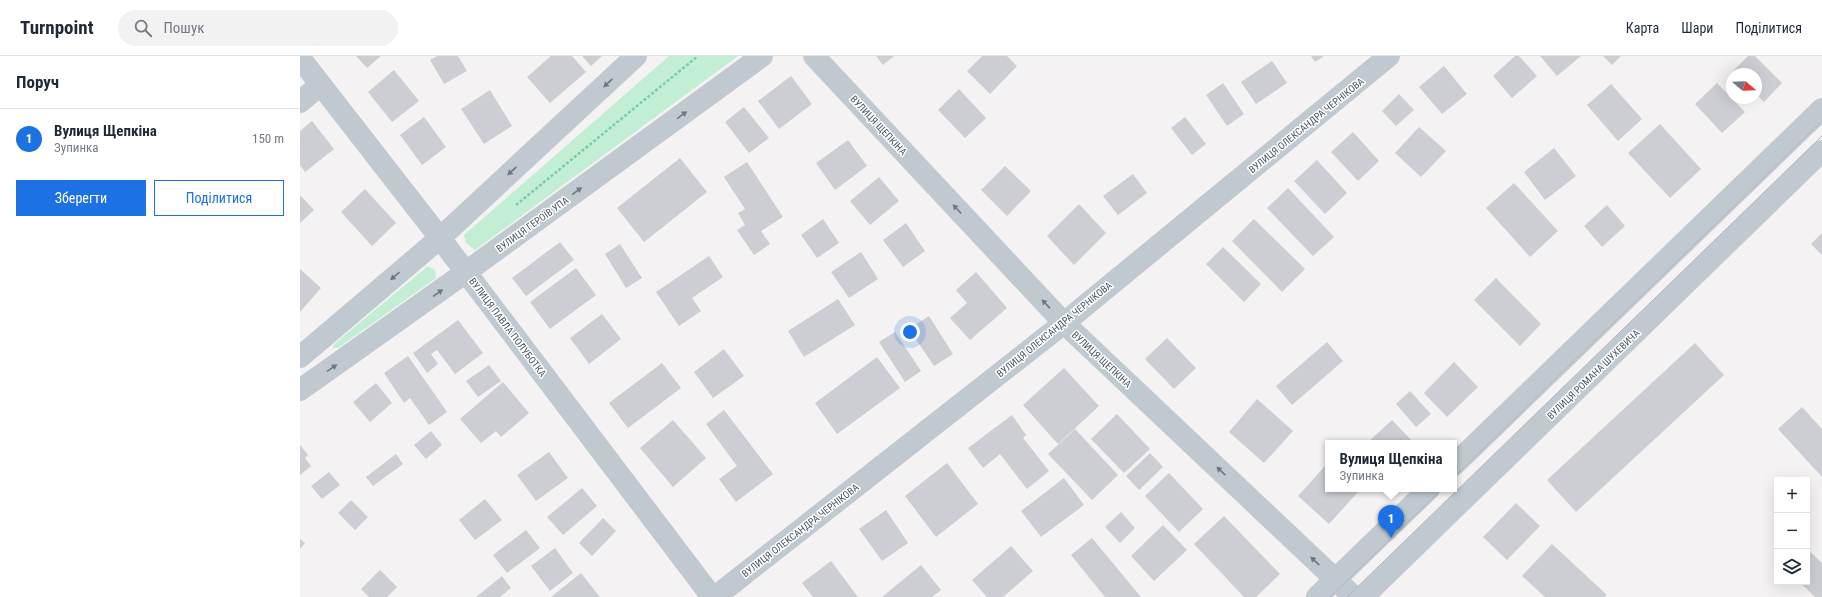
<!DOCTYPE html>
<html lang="uk">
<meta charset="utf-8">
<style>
body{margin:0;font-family:"Roboto Condensed",sans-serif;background:#f2f2f3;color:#1f2937}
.controls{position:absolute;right:12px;bottom:12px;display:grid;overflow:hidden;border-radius:0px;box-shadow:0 4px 16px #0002}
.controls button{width:36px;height:36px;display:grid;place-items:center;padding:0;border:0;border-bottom:1px solid #e0e1e3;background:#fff;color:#1f2937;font:20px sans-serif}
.compass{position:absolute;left:1426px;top:12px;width:36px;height:36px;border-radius:50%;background:#fff;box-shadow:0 4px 16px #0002;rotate:109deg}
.you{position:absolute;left:610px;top:276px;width:14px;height:14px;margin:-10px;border:3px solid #fff;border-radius:50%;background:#1a73e8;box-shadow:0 0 0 6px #1a73e833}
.badge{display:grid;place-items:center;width:26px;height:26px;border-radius:50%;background:#1c71e3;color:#fff;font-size:13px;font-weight:700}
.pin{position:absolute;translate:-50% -33px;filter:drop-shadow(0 1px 2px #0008)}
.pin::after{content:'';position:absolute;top:21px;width:14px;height:12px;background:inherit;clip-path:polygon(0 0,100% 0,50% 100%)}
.popup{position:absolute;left:1025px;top:384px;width:132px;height:52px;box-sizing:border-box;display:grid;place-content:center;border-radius:0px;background:#fff;filter:drop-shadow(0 1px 3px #0005);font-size:13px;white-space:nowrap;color:#747a83}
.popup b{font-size:15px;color:#1f2937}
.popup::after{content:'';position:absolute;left:50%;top:100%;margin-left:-8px;border:8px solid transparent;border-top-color:#fff}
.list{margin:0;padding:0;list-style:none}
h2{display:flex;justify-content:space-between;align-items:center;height:52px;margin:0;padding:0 16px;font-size:17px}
h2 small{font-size:13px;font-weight:400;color:#747a83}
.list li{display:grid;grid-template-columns:26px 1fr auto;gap:12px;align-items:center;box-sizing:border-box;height:60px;padding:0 16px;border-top:1px solid #e0e1e3}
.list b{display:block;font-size:15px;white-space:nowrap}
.list p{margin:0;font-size:13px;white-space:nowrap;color:#747a83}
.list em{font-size:13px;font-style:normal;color:#747a83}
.actions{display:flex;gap:8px;padding:12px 16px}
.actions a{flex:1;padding:9px 0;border:1px solid #1c71e3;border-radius:0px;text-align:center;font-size:14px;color:#1c71e3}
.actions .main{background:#1c71e3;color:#fff}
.icon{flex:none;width:22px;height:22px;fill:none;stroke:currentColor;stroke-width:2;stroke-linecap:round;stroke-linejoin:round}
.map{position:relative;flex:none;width:1522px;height:541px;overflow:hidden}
header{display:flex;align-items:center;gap:24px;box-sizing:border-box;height:56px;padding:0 20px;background:#fff;border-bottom:1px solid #e0e1e3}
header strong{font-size:19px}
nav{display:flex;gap:22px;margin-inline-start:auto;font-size:14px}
.search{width:280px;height:36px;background:#f2f2f3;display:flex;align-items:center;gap:10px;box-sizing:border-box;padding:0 14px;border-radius:22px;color:#747a83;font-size:15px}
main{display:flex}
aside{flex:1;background:#fff}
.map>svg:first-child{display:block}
.green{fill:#c2efd4}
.building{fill:#ccced4}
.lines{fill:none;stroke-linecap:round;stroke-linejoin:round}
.path{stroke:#7acda5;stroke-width:2.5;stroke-dasharray:3 2;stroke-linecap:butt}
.minor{stroke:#c0c9d0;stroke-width:22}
.tram{stroke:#b4b7bc;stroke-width:1}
.oneway{fill:#6d7881}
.labels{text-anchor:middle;stroke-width:3;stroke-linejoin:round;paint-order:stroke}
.street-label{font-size:10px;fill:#49555f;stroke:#fff}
</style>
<header>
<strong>Turnpoint</strong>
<div class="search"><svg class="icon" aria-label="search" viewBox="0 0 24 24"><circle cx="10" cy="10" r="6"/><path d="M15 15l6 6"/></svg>Пошук</div>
<nav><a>Карта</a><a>Шари</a><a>Поділитися</a></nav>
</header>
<main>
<aside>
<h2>Поруч<small></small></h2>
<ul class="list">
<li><span class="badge">1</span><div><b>Вулиця Щепкіна</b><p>Зупинка</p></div><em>150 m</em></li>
</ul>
<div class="actions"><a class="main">Зберегти</a><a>Поділитися</a></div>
</aside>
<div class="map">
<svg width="1522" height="541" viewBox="0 0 1522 541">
<rect width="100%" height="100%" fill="#f4f2f2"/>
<!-- green -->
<path class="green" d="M 369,0 L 438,0 L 175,194 L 166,187 L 164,179 Z
M 128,210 L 135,214 L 136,222 L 38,292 L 33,292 L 34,288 Z"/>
<!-- building -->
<path class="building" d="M 56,0 L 81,0 L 67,12 Z
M 137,0 L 158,0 L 167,15 L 144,28 L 130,4 Z
M 251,0 L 272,0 L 286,16 L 250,47 L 227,21 Z
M 282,0 L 302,0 L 291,10 Z
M 576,0 L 594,0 L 583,9 Z
M 682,0 L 707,0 L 717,10 L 690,38 L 667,15 Z
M 1011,0 L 1024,0 L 1015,6 Z
M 1215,0 L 1219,0 L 1237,20 L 1212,42 L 1193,20 Z
M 1240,0 L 1281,0 L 1257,20 Z
M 1303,0 L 1321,0 L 1312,9 Z
M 1448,0 L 1455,0 L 1482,27 L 1464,46 L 1456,38 L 1456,18 L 1436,18 L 1433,15 Z
M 972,5 L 987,27 L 956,48 L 941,26 Z
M 1144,10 L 1167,38 L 1142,58 L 1119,31 Z
M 94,14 L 119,45 L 92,66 L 68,36 Z
M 491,20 L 512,48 L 479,73 L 458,45 Z
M 923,27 L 944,58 L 927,70 L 906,39 Z
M 1417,27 L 1445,56 L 1422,77 L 1395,48 Z
M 1311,28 L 1342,63 L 1318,85 L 1287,49 Z
M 659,33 L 686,62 L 665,82 L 638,54 Z
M 190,34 L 212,70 L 184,88 L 161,53 Z
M 1099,38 L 1114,54 L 1096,70 L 1082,55 Z
M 444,51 L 469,82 L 449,97 L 425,66 Z
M 124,61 L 146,91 L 122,109 L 100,79 Z
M 885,61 L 906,88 L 892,99 L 871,72 Z
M 12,65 L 34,93 L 5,116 L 0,109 L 0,75 Z
M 1360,68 L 1401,113 L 1370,142 L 1328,97 Z
M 1119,71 L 1146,95 L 1121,121 L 1095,97 Z
M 1053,76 L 1079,105 L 1058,125 L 1031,96 Z
M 548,84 L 567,110 L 535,134 L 516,107 Z
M 1254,92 L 1276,120 L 1245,144 L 1224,116 Z
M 380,102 L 407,136 L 344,186 L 317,152 Z
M 1017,104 L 1047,137 L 1025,158 L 994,125 Z
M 447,106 L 483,161 L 461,175 L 470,188 L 454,199 L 437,174 L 445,169 L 438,157 L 445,153 L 424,121 Z
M 705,110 L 731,135 L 707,160 L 681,134 Z
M 833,118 L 847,137 L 818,159 L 803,140 Z
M 579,121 L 599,145 L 570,169 L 550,145 Z
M 1214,127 L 1258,175 L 1230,201 L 1186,152 Z
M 988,132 L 1034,181 L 1013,200 L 967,152 Z
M 65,133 L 96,167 L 72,190 L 41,156 Z
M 0,139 L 14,154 L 0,167 Z
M 779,148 L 806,177 L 774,209 L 747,180 Z
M 1307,149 L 1325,170 L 1302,191 L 1284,170 Z
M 523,163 L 539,187 L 517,202 L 501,179 Z
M 954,163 L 1005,213 L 982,236 L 932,185 Z
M 606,167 L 625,195 L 603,211 L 583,184 Z
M 1522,177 L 1522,199 L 1511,188 Z
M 260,186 L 274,204 L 226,240 L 212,222 Z
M 320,188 L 342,222 L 326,232 L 305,198 Z
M 923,191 L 961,228 L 944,246 L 906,208 Z
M 561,196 L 578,223 L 549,242 L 531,216 Z
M 409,200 L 423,221 L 392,242 L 401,255 L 379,270 L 356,236 Z
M 276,212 L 296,239 L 250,273 L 230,246 Z
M 0,213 L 21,232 L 0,256 Z
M 676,216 L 707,252 L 670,284 L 650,262 L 667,247 L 656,234 Z
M 1196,222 L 1241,268 L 1220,290 L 1174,244 Z
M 538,243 L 555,269 L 504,301 L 488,275 Z
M 302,258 L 321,283 L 289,308 L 270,282 Z
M 629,260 L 653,298 L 634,310 L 609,273 Z
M 158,264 L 183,297 L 155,318 L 137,294 L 131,298 L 138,308 L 127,317 L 113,297 Z
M 595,276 L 621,315 L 605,326 L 579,286 Z
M 867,282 L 896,312 L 874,333 L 845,303 Z
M 1027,286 L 1043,305 L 992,349 L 976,330 Z
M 1395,287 L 1424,319 L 1276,456 L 1247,424 Z
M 424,293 L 444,320 L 413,342 L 394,316 Z
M 108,300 L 147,356 L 129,369 L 110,342 L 104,347 L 84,317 Z
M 577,301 L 600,332 L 537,378 L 515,347 Z
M 1154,306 L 1178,331 L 1147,361 L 1124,337 Z
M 362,307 L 381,332 L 328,372 L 309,347 Z
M 189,309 L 201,325 L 178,341 L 166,325 Z
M 764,312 L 799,350 L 758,388 L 723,349 Z
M 203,326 L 229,357 L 201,381 L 196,375 L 181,387 L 160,363 Z
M 76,327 L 92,347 L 70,366 L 53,346 Z
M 1110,335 L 1131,358 L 1116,371 L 1096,348 Z
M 957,343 L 993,375 L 964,407 L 929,376 Z
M 1502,351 L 1522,373 L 1522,421 L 1478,373 Z
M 424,354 L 473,418 L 436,446 L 419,423 L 437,410 L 406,368 Z
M 817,358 L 850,393 L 824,417 L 791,383 Z
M 712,359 L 726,379 L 723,382 L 749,415 L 727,433 L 700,398 L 683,412 L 668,392 Z
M 373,364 L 406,402 L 373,431 L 340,392 Z
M 1092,364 L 1114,387 L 1067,387 Z
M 775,373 L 818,419 L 792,444 L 748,398 Z
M 131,375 L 142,389 L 126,403 L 114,389 Z
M 0,389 L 8,399 L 5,402 L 11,410 L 0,419 Z
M 249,396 L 268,422 L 236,445 L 217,419 Z
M 850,397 L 863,411 L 839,434 L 826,420 Z
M 96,398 L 103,408 L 73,430 L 66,421 Z
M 647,407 L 678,448 L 636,481 L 605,440 Z
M 1027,408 L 1028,433 L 1055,433 L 1058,436 L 1029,468 L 998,440 Z
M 29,416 L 40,429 L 22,443 L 11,430 Z
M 869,417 L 903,453 L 879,476 L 845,440 Z
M 764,422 L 784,449 L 741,481 L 721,455 Z
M 282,432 L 297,450 L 263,479 L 247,461 Z
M 185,443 L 202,464 L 175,484 L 159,464 Z
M 51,444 L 68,461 L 55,474 L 38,457 Z
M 1216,447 L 1240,470 L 1207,504 L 1183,481 Z
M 586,454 L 608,487 L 582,505 L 559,473 Z
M 821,456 L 835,472 L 820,487 L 805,471 Z
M 924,460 L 980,518 L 956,541 L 944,541 L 894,488 Z
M 303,462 L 316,475 L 292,500 L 279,487 Z
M 863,469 L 887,494 L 854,525 L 831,500 Z
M 226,474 L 240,492 L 207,517 L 193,499 Z
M 792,482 L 841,541 L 805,541 L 771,499 Z
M 0,483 L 5,487 L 0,493 Z
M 1252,488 L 1307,539 L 1304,541 L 1245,541 L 1222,520 Z
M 711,490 L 733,515 L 703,541 L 687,541 L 672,524 Z
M 255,492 L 273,517 L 250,535 L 231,510 Z
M 1507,493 L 1522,507 L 1522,541 L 1515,541 L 1499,526 L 1507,526 Z
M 531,505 L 558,541 L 513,541 L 502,527 Z
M 621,509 L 641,534 L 632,541 L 582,541 Z
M 80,514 L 97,531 L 87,541 L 69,541 L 61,533 Z
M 281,517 L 300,541 L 251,541 Z
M 202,520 L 211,532 L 200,541 L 176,541 Z"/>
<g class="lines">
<!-- path -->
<path class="path" d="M 216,149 L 398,0"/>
<!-- minor -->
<path class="minor" d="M 514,0 L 764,267 L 1054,541
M 0,2 L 140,182 L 412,541
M 0,46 L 20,29
M 0,301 L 140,182 L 336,0
M 0,334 L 166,216 L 462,0
M 1154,409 L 1522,53
M 415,541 L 764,267 L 1089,0
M 1017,541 L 1129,433
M 1063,541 L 1522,95"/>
<!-- tram -->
<path class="tram" d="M 1154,421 L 1522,65
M 1030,541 L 1142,433
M 1047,541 L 1522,80"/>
</g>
<!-- one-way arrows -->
<defs><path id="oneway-solid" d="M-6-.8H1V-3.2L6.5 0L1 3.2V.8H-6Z"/></defs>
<g class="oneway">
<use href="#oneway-solid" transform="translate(308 27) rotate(137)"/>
<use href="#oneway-solid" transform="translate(382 59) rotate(-36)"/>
<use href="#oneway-solid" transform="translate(212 115) rotate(137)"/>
<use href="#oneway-solid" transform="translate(277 135) rotate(-36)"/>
<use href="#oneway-solid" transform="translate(657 153) rotate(-133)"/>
<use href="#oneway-solid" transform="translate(95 220) rotate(140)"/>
<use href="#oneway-solid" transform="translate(138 237) rotate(-35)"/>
<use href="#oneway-solid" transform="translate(746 248) rotate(-133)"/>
<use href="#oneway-solid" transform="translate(32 312) rotate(-35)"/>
<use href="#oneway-solid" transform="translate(921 415) rotate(-137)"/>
<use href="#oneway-solid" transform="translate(1015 505) rotate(-137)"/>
</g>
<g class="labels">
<!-- street labels -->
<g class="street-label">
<text transform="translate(579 69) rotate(47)" y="4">ВУЛИЦЯ ЩЕПКІНА</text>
<text transform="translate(1006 69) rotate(-39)" y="4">ВУЛИЦЯ ОЛЕКСАНДРА ЧЕРНІКОВА</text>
<text transform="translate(232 168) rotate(-36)" y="4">ВУЛИЦЯ ГЕРОЇВ УПА</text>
<text transform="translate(208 271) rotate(53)" y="4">ВУЛИЦЯ ПАВЛА ПОЛУБОТКА</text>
<text transform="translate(754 273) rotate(-39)" y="4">ВУЛИЦЯ ОЛЕКСАНДРА ЧЕРНІКОВА</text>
<text transform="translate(802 303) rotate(43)" y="4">ВУЛИЦЯ ЩЕПКІНА</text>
<text transform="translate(1293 318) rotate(-44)" y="4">ВУЛИЦЯ РОМАНА ШУХЕВИЧА</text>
<text transform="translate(500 474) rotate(-38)" y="4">ВУЛИЦЯ ОЛЕКСАНДРА ЧЕРНІКОВА</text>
</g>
</g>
</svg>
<div class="controls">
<button>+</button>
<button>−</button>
<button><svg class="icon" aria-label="layers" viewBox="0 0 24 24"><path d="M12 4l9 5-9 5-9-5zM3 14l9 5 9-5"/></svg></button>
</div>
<svg class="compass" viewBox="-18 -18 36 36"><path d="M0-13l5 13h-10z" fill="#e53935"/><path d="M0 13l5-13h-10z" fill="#747a83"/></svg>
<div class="you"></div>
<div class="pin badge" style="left:1091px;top:482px">1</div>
<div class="popup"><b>Вулиця Щепкіна</b>Зупинка</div>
</div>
</main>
